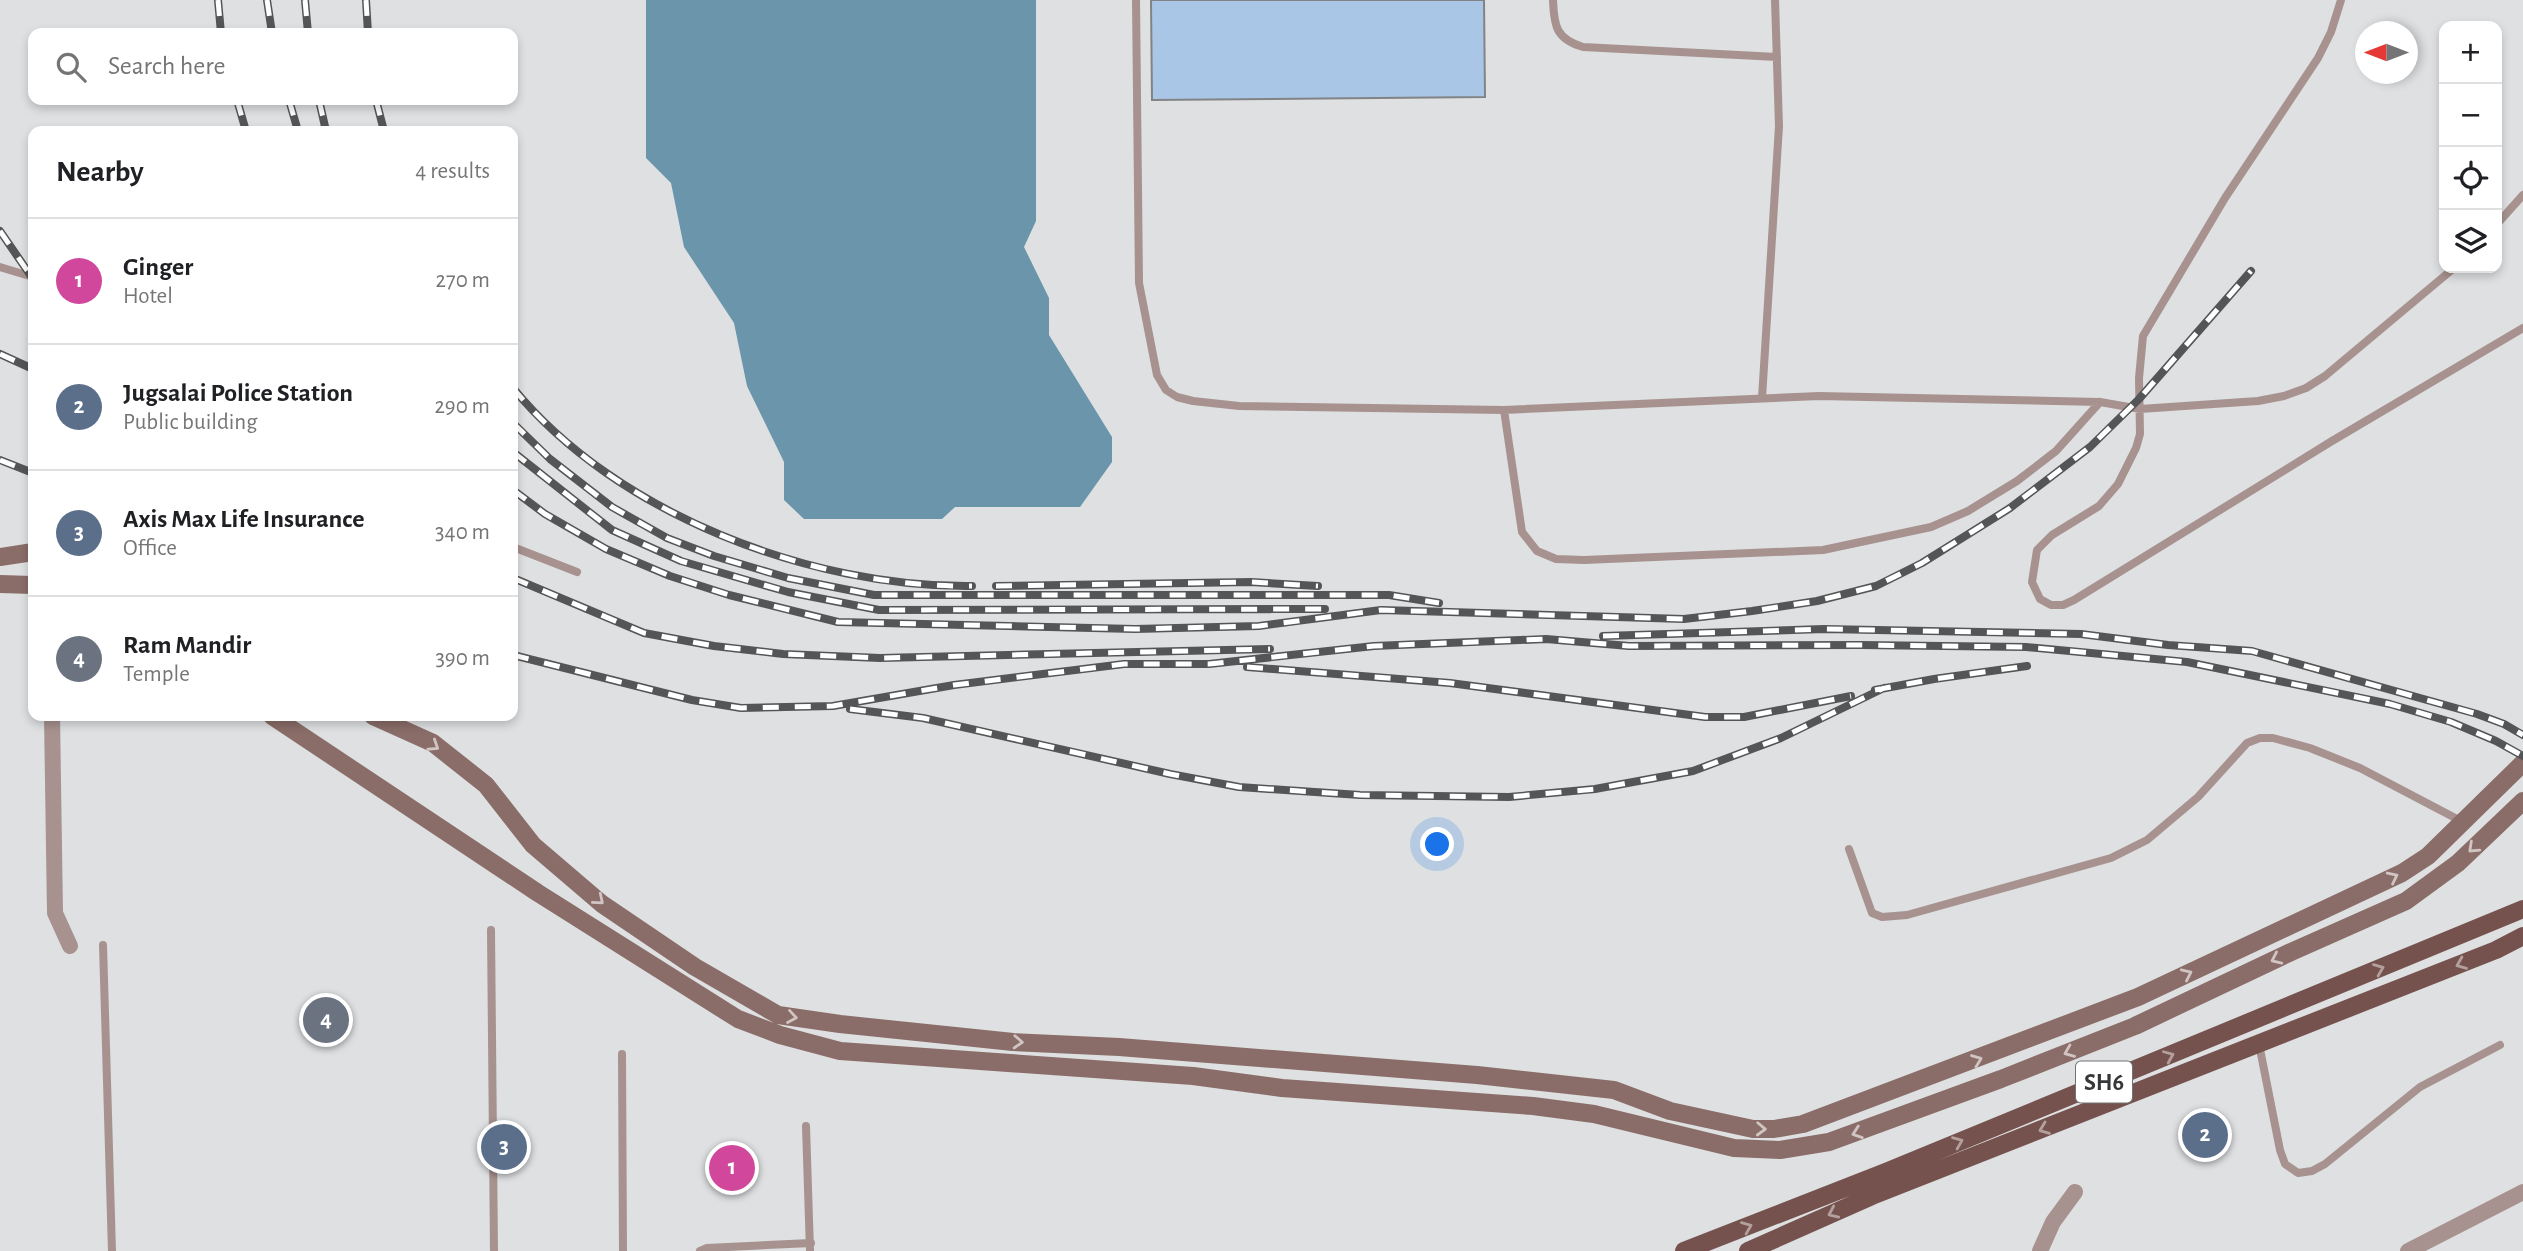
<!DOCTYPE html>
<meta charset="utf-8">
<style>
body{margin:0;font-family:"Alegreya Sans",sans-serif;background:#f6f6f6;color:#202124}
.controls{position:absolute;right:21px;top:21px;display:grid;overflow:hidden;border-radius:14px;box-shadow:0 4px 10px #0003}
.controls button{width:63px;height:63px;display:grid;place-items:center;padding:0;border:0;border-bottom:2px solid #e0e0e0;background:#fff;color:#202124;font:35px sans-serif}
.compass{position:absolute;left:2355px;top:21px;width:63px;height:63px;border-radius:50%;background:#fff;box-shadow:0 4px 10px #0003;rotate:270deg}
.you{position:absolute;left:1438px;top:845px;width:24px;height:24px;margin:-18px;border:5px solid #fff;border-radius:50%;background:#1a73e8;box-shadow:0 0 0 10px #1a73e833}
.badge{display:grid;place-items:center;width:46px;height:46px;border-radius:50%;background:#1a73e8;color:#fff;font-size:23px;font-weight:700}
.pin{position:absolute;translate:-50% -50%;border:4px solid #fff;box-shadow:0 2px 7px #0006}
.list{margin:0;padding:0;list-style:none}
h2{display:flex;justify-content:space-between;align-items:center;height:91px;margin:0;padding:0 28px;font-size:30px}
h2 small{font-size:23px;font-weight:400;color:#757577}
.list li{display:grid;grid-template-columns:46px 1fr auto;gap:21px;align-items:center;box-sizing:border-box;height:126px;padding:0 28px;border-top:2px solid #e0e0e0}
.list b{display:block;font-size:26px;white-space:nowrap}
.list p{margin:0;font-size:23px;white-space:nowrap;color:#757577}
.list em{font-size:23px;font-style:normal;color:#757577}
.icon{flex:none;width:38px;height:38px;fill:none;stroke:currentColor;stroke-width:2;stroke-linecap:round;stroke-linejoin:round}
.map{position:relative;flex:none;width:2523px;height:1251px;overflow:hidden}
.search{position:absolute;background:#fff;box-shadow:0 4px 10px #0003;left:28px;top:28px;width:490px;height:77px;display:flex;align-items:center;gap:18px;box-sizing:border-box;padding:0 24px;border-radius:14px;color:#757577;font-size:26px}
.panel{position:absolute;background:#fff;box-shadow:0 4px 10px #0003;left:28px;top:126px;width:490px;height:595px;border-radius:14px}
.map>svg:first-child{display:block}
.water{fill:#6b95aa}
.building{fill:#aac6e7;stroke:#818385;stroke-width:2}
.lines{fill:none;stroke-linecap:round;stroke-linejoin:round}
.lane{stroke:#a7928f;stroke-width:8}
.street{stroke:#a7928f;stroke-width:16}
.secondary{stroke:#8a6d68;stroke-width:18}
.primary{stroke:#75524d;stroke-width:18}
.rail-casing{stroke:#545557;stroke-width:8}
.rail{stroke:#fff;stroke-width:5;stroke-dasharray:16;stroke-linecap:butt}
.oneway{stroke:#d0c5c3}
.oneway2{stroke:#b3a09d}
.labels{text-anchor:middle;stroke-width:7;stroke-linejoin:round;paint-order:stroke}
.shield{fill:#fff;stroke:#727374;stroke-width:2}
.shield-label{font-size:24px;font-weight:bold;fill:#363738}
</style>
<div class="map">
<svg width="2523" height="1251" viewBox="0 0 2523 1251">
<rect width="100%" height="100%" fill="#dee0e2"/>
<!-- water -->
<path class="water" d="M 646,0 L 1036,0 L 1036,221 L 1024,247 L 1049,298 L 1049,335 L 1112,437 L 1112,462 L 1080,507 L 955,507 L 942,519 L 804,519 L 784,500 L 784,462 L 747,386 L 734,323 L 684,247 L 671,183 L 646,158 Z"/>
<!-- building -->
<path class="building" d="M 1151,0 L 1484,0 L 1485,97 L 1152,100 Z"/>
<g class="lines">
<!-- lane -->
<path class="lane" d="M 1136,0 L 1139,283 L 1157,375 L 1166,390 L 1177,397 L 1193,401 L 1239,406 L 1504,410 L 1819,396 L 2100,402 L 2140,409 L 2258,401 L 2284,396 L 2306,388 L 2325,376 L 2454,268
M 1553,0 C 1554,26 1556,39 1583,47 L 1777,57
M 2341,0 L 2331,32 L 2318,58 L 2225,198 L 2143,336 L 2139,378 L 2140,434 L 2136,448 L 2118,484 L 2099,506 L 2052,535 L 2037,550 L 2032,582 L 2040,599 L 2051,605 L 2063,605 L 2074,600 L 2332,441 L 2523,328
M 2497,224 L 2523,195
M 0,267 L 33,277
M 1762,398 L 1779,126 L 1775,0
M 1504,410 L 1522,532 L 1537,551 L 1556,559 L 1584,560 L 1823,550 L 1931,527 L 1968,511 L 2017,481 L 2056,451 L 2100,402
M 513,547 L 577,572
M 1849,849 L 1872,913 L 1882,917 L 1907,915 L 2111,858 L 2147,840 L 2198,797 L 2247,743 L 2260,738 L 2273,738 L 2310,748 L 2360,768 L 2461,821
M 491,930 L 494,1251
M 103,945 L 112,1251
M 2259,1044 L 2280,1150 L 2285,1164 L 2298,1173 L 2312,1171 L 2325,1164 L 2420,1087 L 2500,1045
M 622,1054 L 623,1251
M 806,1126 L 810,1251
M 700,1251 L 707,1248 L 811,1243"/>
<!-- street -->
<path class="street" d="M 52,716 L 55,913 L 70,946
M 2040,1251 L 2053,1222 L 2075,1192
M 2408,1251 L 2523,1192"/>
<!-- secondary -->
<path class="secondary" d="M 0,557 L 33,552
M 0,584 L 33,585
M 272,716 L 538,893 L 738,1019 L 780,1035 L 840,1051 L 1193,1076 L 1282,1088 L 1533,1106 L 1594,1114 L 1734,1148 L 1780,1150 L 1829,1142 L 2001,1079 L 2135,1026 L 2291,952 L 2406,901 L 2458,863 L 2523,801
M 373,716 L 433,743 L 486,785 L 533,845 L 602,904 L 695,967 L 778,1015 L 840,1024 L 1013,1042 L 1119,1047 L 1477,1075 L 1614,1090 L 1670,1111 L 1753,1129 L 1774,1129 L 1803,1124 L 2138,997 L 2402,873 L 2428,856 L 2523,763"/>
<!-- primary -->
<path class="primary" d="M 1684,1251 L 1886,1172 L 2523,909
M 1748,1251 L 1872,1196 L 2496,950 L 2523,936"/>
<!-- rail casing -->
<g class="rail-casing">
<path id="rail" d="M 218,0 L 221,33
M 267,0 L 272,33
M 305,0 L 308,33
M 366,0 L 368,33
M 237,100 L 246,131
M 289,100 L 298,131
M 319,100 L 326,131
M 376,100 L 384,131
M 0,231 L 33,279
M 0,354 L 33,369
M 513,388 C 616,514 811,588 972,586
M 513,423 L 550,459 L 612,507 L 667,538 L 714,556 L 788,578 L 874,595 L 1389,595 L 1439,603
M 513,452 L 612,530 L 681,561 L 788,592 L 879,610 L 1325,609
M 0,460 L 33,473
M 513,490 L 545,514 L 606,549 L 670,576 L 729,595 L 838,622 L 1135,629 L 1259,626 L 1381,610 L 1684,619 L 1752,611 L 1817,601 L 1876,586 L 1922,563 L 2010,508 L 2090,447 L 2139,399 L 2251,271
M 513,578 L 644,633 L 714,646 L 783,654 L 880,658 L 1270,649
M 996,586 L 1251,582 L 1318,586
M 1603,636 L 1824,629 L 2081,634 L 2168,645 L 2252,651 L 2477,714 L 2504,724 L 2523,735
M 513,655 L 692,700 L 741,708 L 833,706 L 954,685 L 1124,664 L 1209,664 L 1374,646 L 1546,639 L 1629,646 L 1860,645 L 2026,647 L 2187,662 L 2390,704 L 2451,722 L 2496,741 L 2523,756
M 1247,667 L 1450,683 L 1705,717 L 1744,717 L 1851,696
M 1875,690 L 1934,679 L 2027,666
M 850,709 L 923,718 L 1170,774 L 1239,787 L 1360,795 L 1509,797 L 1595,789 L 1693,771 L 1781,738 L 1884,688"/>
</g>
<!-- rail -->
<use href="#rail" class="rail"/>
</g>
<!-- one-way arrows -->
<defs><path id="oneway-chevron" d="M-2-3.5L2.5 0L-2 3.5" fill="none" stroke-width="1.6" stroke-linecap="round" stroke-linejoin="round" transform="scale(1.75)"/></defs>
<g class="oneway">
<use href="#oneway-chevron" transform="translate(434 746) rotate(33)"/>
<use href="#oneway-chevron" transform="translate(2473 848) rotate(137)"/>
<use href="#oneway-chevron" transform="translate(2393 877) rotate(-26)"/>
<use href="#oneway-chevron" transform="translate(599 900) rotate(40)"/>
<use href="#oneway-chevron" transform="translate(2276 959) rotate(155)"/>
<use href="#oneway-chevron" transform="translate(2187 974) rotate(-25)"/>
<use href="#oneway-chevron" transform="translate(792 1017) rotate(9)"/>
<use href="#oneway-chevron" transform="translate(1018 1042) rotate(3)"/>
<use href="#oneway-chevron" transform="translate(2069 1052) rotate(158)"/>
<use href="#oneway-chevron" transform="translate(1977 1060) rotate(-21)"/>
<use href="#oneway-chevron" transform="translate(1761 1129) rotate(2)"/>
<use href="#oneway-chevron" transform="translate(1857 1133) rotate(161)"/>
</g>
<g class="oneway2">
<use href="#oneway-chevron" transform="translate(2461 964) rotate(158)"/>
<use href="#oneway-chevron" transform="translate(2379 969) rotate(-22)"/>
<use href="#oneway-chevron" transform="translate(2169 1056) rotate(-23)"/>
<use href="#oneway-chevron" transform="translate(2044 1129) rotate(159)"/>
<use href="#oneway-chevron" transform="translate(1958 1142) rotate(-22)"/>
<use href="#oneway-chevron" transform="translate(1833 1213) rotate(156)"/>
<use href="#oneway-chevron" transform="translate(1747 1227) rotate(-22)"/>
</g>
<g class="labels">
<!-- shield labels -->
<rect class="shield" x="2076" y="1061.5" width="56" height="41" rx="5"/>
<g class="shield-label">
<text x="2104" y="1090">SH6</text>
</g>
</g>
</svg>
<div class="controls">
<button>+</button>
<button>−</button>
<button><svg class="icon" aria-label="locate" viewBox="0 0 24 24"><circle cx="12" cy="12" r="6"/><path d="M12 2v4M12 18v4M2 12h4M18 12h4"/></svg></button>
<button><svg class="icon" aria-label="layers" viewBox="0 0 24 24"><path d="M12 4l9 5-9 5-9-5zM3 14l9 5 9-5"/></svg></button>
</div>
<svg class="compass" viewBox="-18 -18 36 36"><path d="M0-13l5 13h-10z" fill="#e53935"/><path d="M0 13l5-13h-10z" fill="#757577"/></svg>
<div class="you"></div>
<div class="pin badge" style="left:732px;top:1168px;background:#d1479c">1</div>
<div class="pin badge" style="left:2205px;top:1135px;background:#5c6f8a">2</div>
<div class="pin badge" style="left:504px;top:1147px;background:#5c6f8a">3</div>
<div class="pin badge" style="left:326px;top:1020px;background:#6b7280">4</div>
<div class="search"><svg class="icon" aria-label="search" viewBox="0 0 24 24"><circle cx="10" cy="10" r="6"/><path d="M15 15l6 6"/></svg>Search here</div>
<section class="panel">
<h2>Nearby<small>4 results</small></h2>
<ul class="list">
<li><span class="badge" style="background:#d1479c">1</span><div><b>Ginger</b><p>Hotel</p></div><em>270 m</em></li>
<li><span class="badge" style="background:#5c6f8a">2</span><div><b>Jugsalai Police Station</b><p>Public building</p></div><em>290 m</em></li>
<li><span class="badge" style="background:#5c6f8a">3</span><div><b>Axis Max Life Insurance</b><p>Office</p></div><em>340 m</em></li>
<li><span class="badge" style="background:#6b7280">4</span><div><b>Ram Mandir</b><p>Temple</p></div><em>390 m</em></li>
</ul>
</section>
</div>
